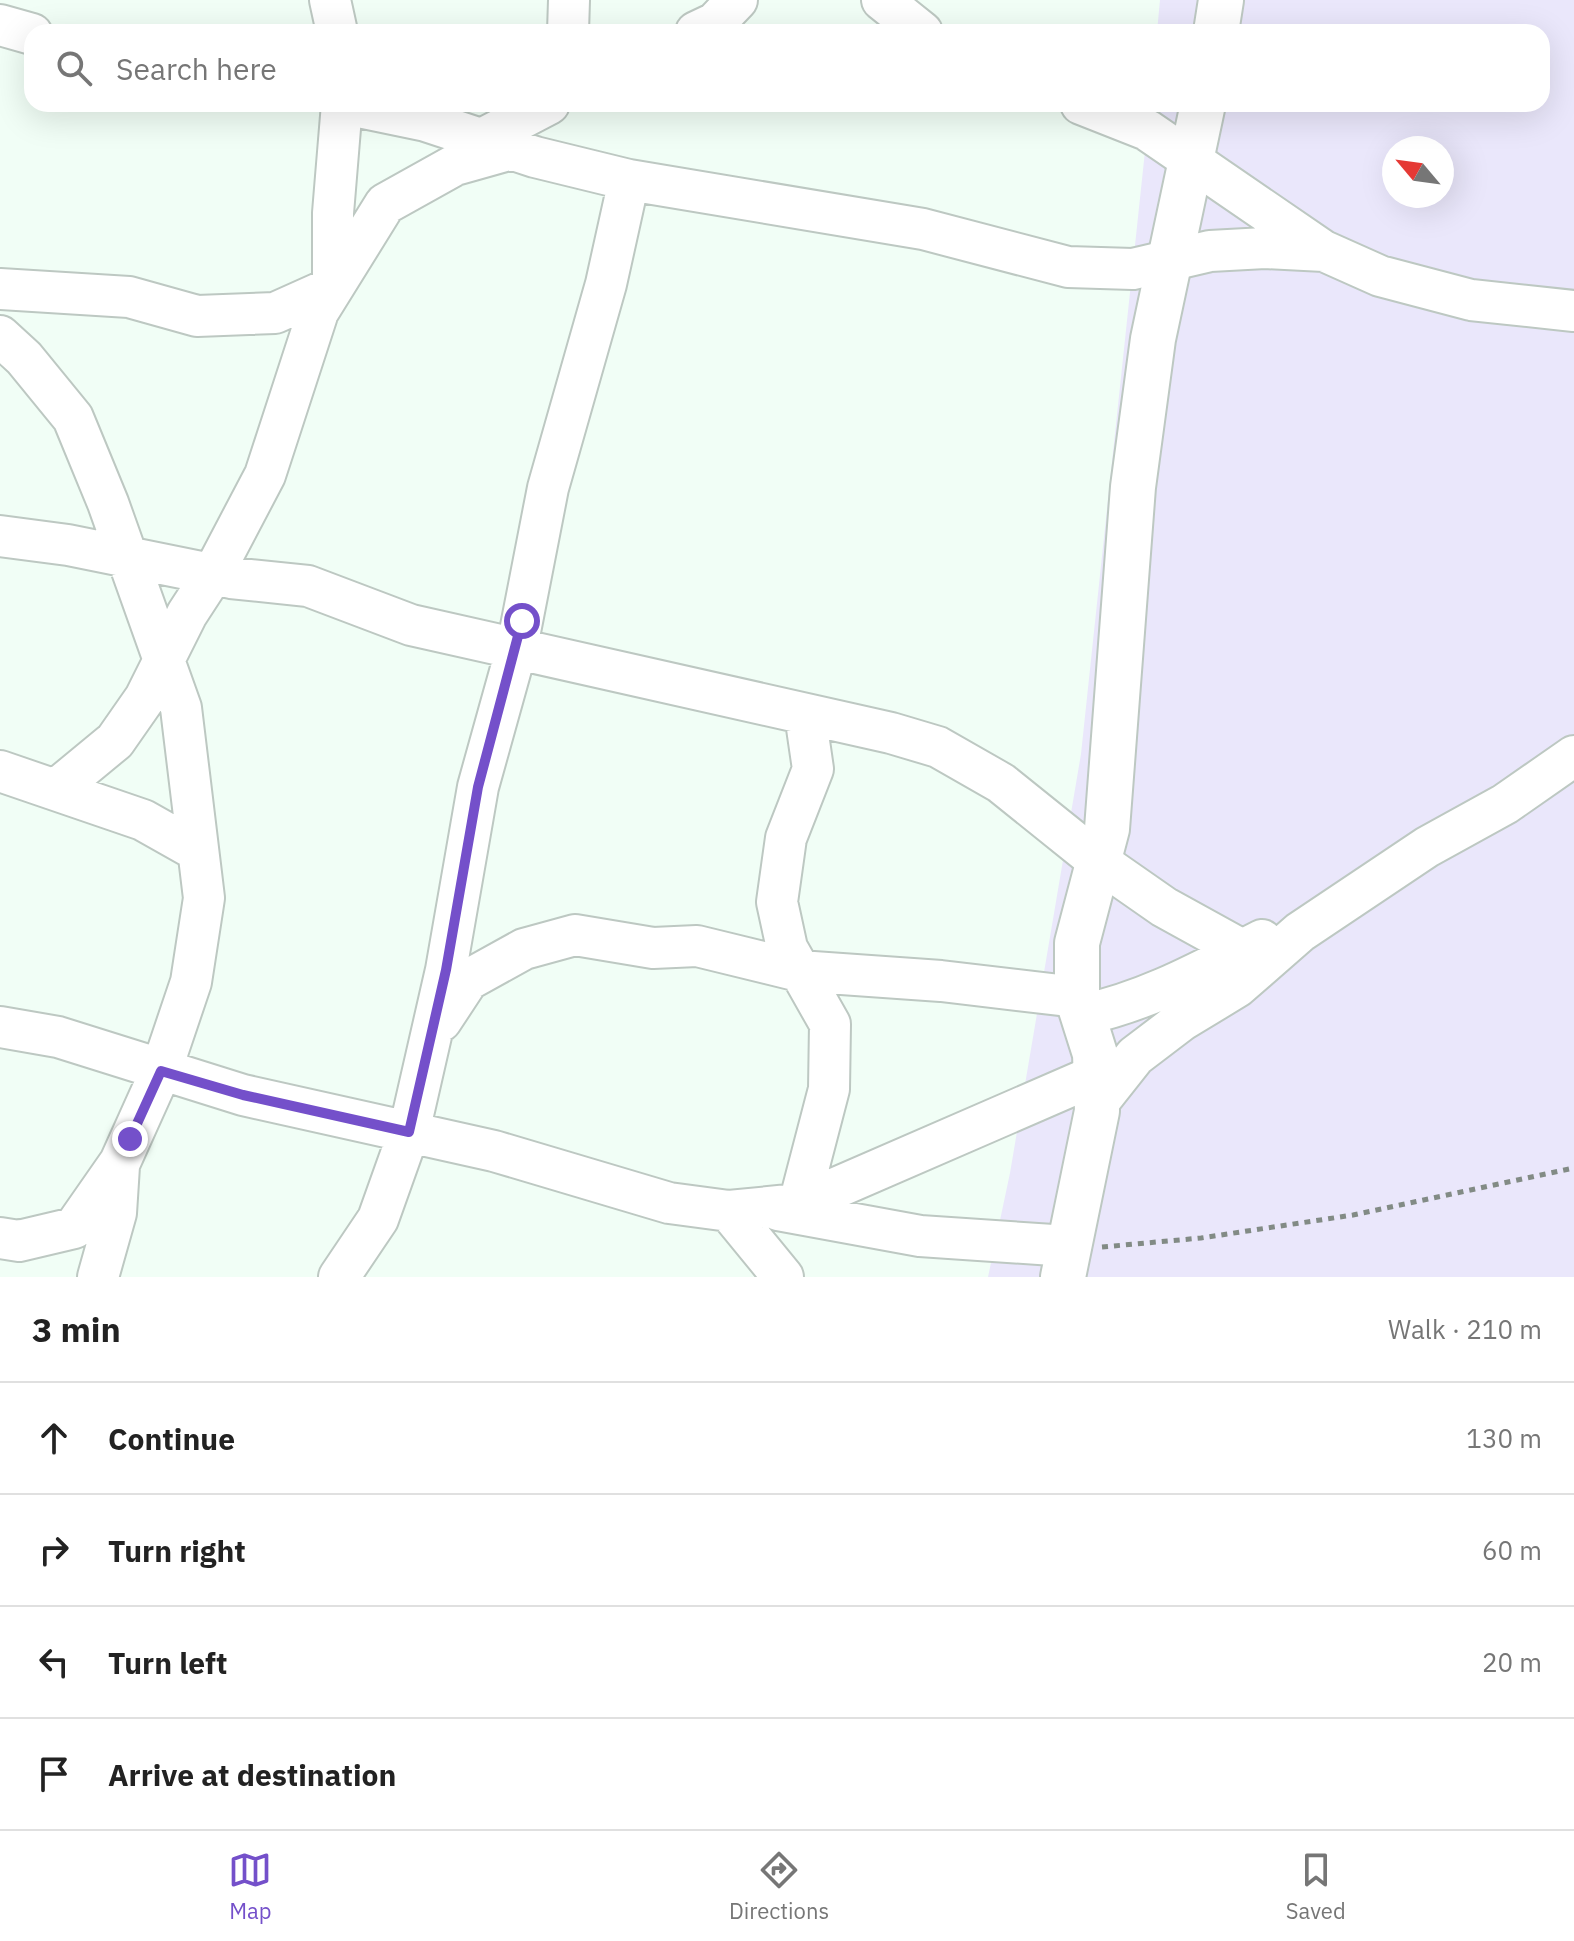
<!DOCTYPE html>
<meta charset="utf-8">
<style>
:root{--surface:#fff;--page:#f2f2f2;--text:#222;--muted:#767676;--line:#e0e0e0;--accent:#7450ca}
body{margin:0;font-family:"IBM Plex Sans",sans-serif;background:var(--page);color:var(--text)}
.compass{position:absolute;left:1382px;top:136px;width:72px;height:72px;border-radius:50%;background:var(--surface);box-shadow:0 8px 32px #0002;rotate:299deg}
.stop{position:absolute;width:24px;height:24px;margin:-18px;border:6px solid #7450ca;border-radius:50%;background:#fff}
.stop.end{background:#7450ca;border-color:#fff;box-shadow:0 2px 8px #0008}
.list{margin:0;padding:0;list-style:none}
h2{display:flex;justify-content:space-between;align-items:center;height:104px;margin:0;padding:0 32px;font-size:34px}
h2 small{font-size:26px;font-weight:400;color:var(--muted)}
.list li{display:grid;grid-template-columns:52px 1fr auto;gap:24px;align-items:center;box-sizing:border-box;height:112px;padding:0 32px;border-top:2px solid var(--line)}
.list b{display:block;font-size:30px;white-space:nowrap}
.list em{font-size:26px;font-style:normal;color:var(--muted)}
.icon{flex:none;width:44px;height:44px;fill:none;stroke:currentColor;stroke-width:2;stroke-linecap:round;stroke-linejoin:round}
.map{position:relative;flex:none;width:1574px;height:1277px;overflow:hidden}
.search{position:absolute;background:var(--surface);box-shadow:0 8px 32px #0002;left:24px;right:24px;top:24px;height:88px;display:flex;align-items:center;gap:20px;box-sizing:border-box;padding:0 28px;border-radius:24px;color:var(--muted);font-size:30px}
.sheet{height:552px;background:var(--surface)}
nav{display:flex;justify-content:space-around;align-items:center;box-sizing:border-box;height:112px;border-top:2px solid var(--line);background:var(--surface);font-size:22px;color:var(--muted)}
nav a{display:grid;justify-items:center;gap:4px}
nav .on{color:var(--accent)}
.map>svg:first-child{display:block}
.green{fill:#eae7fb;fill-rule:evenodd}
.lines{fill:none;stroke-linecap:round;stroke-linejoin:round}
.minor-casing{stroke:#bdc8c2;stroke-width:44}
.major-casing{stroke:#bdc8c2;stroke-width:48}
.path{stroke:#828b85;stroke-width:5;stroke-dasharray:6 6;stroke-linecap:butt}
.minor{stroke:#fff;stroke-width:40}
.major{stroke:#fff;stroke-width:44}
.route{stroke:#7450ca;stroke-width:10}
</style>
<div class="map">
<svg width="1574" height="1277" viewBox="0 0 1574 1277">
<rect width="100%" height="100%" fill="#f1fef6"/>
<path class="green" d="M1160 0H1574V1277H988L1010 1173 1081 754 1150 104H1542V32H1157ZM1394 148H1442V196H1394Z"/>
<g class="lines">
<g class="minor-casing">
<path id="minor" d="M330 0 337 32
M882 0 922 32
M0 25 32 34
M568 32 569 0
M696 32 715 23 737 0
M344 104 426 121 535 157 629 180 923 229 1068 267 1133 269 1210 251 1265 248 1324 251 1380 276 1471 300 1574 311
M1081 104 1147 130 1322 250
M482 139 549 104
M0 289 129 297 197 316 275 313 333 287V213L342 104
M0 336 24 358 73 418 108 503 181 708 204 898 191 982 161 1071 120 1162 74 1228 19 1241 0 1238
M0 536 68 545 231 578 308 586 411 625 891 733 938 747 1001 783 1098 861 1164 907 1242 950
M0 771 143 820 198 851
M58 788 115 741 145 698 187 614 213 574 265 475 318 312 385 204 455 165 512 149
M1082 1015C1148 1001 1203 970 1262 940
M441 1021 468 980 524 949 575 935 653 948 697 946 799 971 941 981 1077 997
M0 1027 58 1037 243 1095 494 1151 669 1203 729 1211 799 1204 1096 1075
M1097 1104 1135 1056 1181 1021 1237 987 1300 932 1427 847 1505 804 1574 756
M799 1204 829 1089 830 1024 787 948 777 902 786 838 813 769 805 714
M778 1210 920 1236 1068 1246
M729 1211 783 1277
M98 1277 116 1213 119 1166
M339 1277 378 1219 409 1132 446 970 478 787 517 647 548 488 606 284 629 180"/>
</g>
<g class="major-casing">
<path id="major" d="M1216 32 1221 0
M1063 1277 1097 1111 1095 1054 1077 997V943L1107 829 1133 487 1153 339 1203 104"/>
</g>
<path class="path" d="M1102 1247 1201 1238 1353 1215 1574 1168"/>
<use href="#minor" class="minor"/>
<use href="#major" class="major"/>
</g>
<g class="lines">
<path class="route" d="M130 1139 161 1071 243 1095 409 1132 446 970 478 787 522 621"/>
</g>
</svg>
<svg class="compass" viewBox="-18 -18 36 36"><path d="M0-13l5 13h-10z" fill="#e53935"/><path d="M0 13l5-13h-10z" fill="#767676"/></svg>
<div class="stop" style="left:522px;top:621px"></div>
<div class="stop end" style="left:130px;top:1139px"></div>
<div class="search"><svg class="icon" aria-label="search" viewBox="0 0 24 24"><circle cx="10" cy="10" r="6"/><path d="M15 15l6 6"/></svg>Search here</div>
</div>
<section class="sheet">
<h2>3 min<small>Walk · 210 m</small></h2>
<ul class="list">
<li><svg class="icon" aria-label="ahead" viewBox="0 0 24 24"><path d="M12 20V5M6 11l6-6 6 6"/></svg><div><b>Continue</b></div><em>130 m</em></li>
<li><svg class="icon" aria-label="right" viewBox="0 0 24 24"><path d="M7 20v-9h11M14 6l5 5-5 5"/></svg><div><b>Turn right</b></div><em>60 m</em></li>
<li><svg class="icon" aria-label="left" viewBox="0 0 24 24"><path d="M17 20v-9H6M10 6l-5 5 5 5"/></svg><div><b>Turn left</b></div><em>20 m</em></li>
<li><svg class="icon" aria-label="arrive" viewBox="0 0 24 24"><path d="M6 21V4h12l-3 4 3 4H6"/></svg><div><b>Arrive at destination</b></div></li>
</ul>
</section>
<nav>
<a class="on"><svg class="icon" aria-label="map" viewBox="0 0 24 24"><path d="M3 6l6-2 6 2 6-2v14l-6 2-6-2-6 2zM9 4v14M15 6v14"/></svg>Map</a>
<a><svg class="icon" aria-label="directions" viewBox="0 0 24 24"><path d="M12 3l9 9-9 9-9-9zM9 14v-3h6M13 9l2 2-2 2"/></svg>Directions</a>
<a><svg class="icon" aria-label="saved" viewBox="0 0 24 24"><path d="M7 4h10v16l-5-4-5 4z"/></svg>Saved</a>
</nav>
